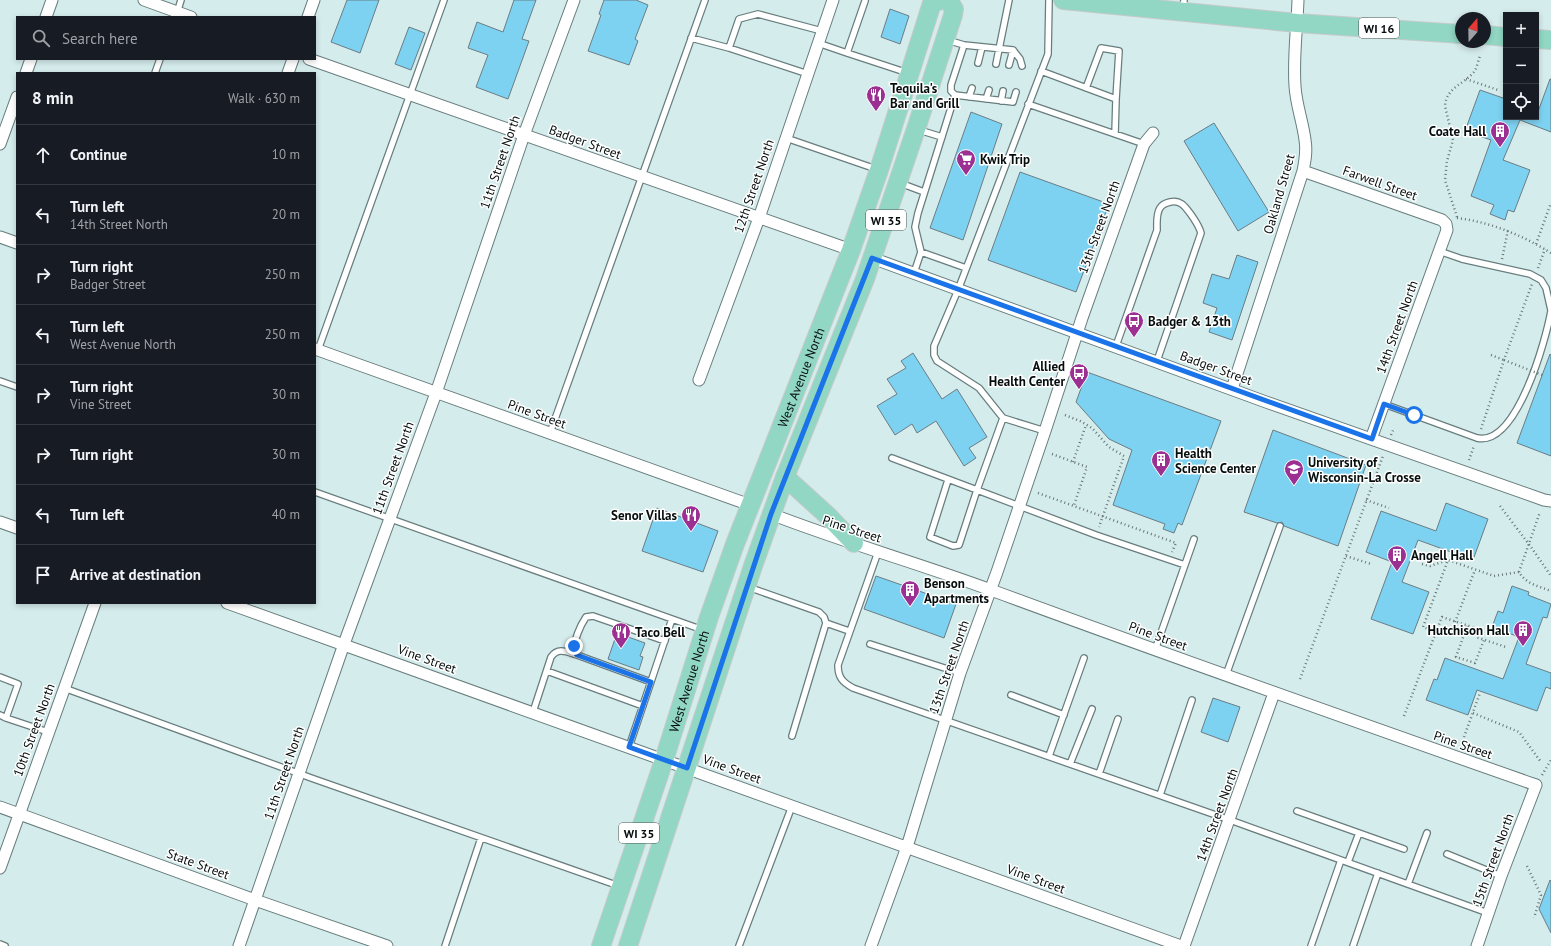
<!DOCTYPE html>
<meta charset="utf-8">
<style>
:root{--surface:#171b24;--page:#20242c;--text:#f1f3f6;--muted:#9ea1a6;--line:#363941}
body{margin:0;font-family:"PT Sans",sans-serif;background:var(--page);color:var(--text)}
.controls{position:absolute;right:12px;top:12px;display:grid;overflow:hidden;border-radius:0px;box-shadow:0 2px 6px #0003}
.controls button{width:36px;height:36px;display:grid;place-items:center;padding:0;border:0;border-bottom:1px solid var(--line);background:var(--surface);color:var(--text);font:20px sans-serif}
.compass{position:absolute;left:1455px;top:12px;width:36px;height:36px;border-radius:50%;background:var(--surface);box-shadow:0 2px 6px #0003;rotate:20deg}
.stop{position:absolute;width:12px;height:12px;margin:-9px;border:3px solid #1a73e8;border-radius:50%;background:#fff}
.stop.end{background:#1a73e8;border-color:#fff;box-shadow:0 1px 4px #0008}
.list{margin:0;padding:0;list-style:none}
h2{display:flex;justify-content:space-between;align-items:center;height:52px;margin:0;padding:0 16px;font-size:17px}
h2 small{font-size:13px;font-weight:400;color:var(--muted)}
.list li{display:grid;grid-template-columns:26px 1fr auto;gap:12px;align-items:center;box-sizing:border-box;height:60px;padding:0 16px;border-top:1px solid var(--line)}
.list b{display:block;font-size:15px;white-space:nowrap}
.list p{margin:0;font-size:13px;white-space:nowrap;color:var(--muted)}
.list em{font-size:13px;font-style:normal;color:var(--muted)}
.icon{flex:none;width:22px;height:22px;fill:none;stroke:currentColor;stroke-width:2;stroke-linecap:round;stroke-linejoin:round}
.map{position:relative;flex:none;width:1551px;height:946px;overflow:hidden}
.search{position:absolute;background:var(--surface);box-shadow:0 2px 6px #0003;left:16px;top:16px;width:300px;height:44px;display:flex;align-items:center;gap:10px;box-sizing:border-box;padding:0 14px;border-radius:0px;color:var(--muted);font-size:15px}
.panel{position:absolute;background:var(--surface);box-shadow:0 2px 6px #0003;left:16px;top:72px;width:300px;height:532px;border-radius:0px}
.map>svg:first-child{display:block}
.building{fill:#7dd2f2;stroke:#6b7d84}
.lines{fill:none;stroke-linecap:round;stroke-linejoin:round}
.service-casing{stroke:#687d7d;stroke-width:8}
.minor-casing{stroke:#687d7d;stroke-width:13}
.primary-casing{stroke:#c8caca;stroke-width:20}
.path{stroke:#687676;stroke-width:2.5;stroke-dasharray:1 3;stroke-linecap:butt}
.service{stroke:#fff;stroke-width:5.5}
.minor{stroke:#fff;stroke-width:11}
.primary{stroke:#91d7c4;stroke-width:18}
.path-bridge{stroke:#687676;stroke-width:2.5;stroke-dasharray:1 3;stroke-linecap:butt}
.route{stroke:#1a73e8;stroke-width:5}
.labels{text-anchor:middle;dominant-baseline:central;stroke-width:3;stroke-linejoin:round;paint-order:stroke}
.shield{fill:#fff;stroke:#515656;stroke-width:1}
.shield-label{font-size:12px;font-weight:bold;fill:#060d0d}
.poi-label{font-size:13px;font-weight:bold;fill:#060d0d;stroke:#fff;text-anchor:start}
.street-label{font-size:13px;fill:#060d0d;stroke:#fff}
</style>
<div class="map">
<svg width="1551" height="946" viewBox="0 0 1551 946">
<rect width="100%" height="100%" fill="#d5ecec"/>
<path class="building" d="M347 0H379L360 53 331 42Z
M514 0H536L522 39 529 41 508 99 476 87 488 55 468 48 477 22 503 32Z
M604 0H636L648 5 635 39 638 41 629 65 588 51 601 15 599 14Z
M890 9 909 16 900 44 881 37Z
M409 27 425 33 411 70 395 64Z
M1550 79H1551V132L1520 120 1503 160 1530 170 1514 212 1508 210 1505 220 1490 214 1494 205 1471 196 1491 140 1465 131 1480 90 1506 99V117H1536Z
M971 112 1002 124 963 240 930 228Z
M1214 123 1269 212 1238 231 1184 141Z
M1020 172 1109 204 1076 292 988 260Z
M1237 255 1258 262 1232 340 1209 332 1217 308 1203 303 1212 274 1229 279Z
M913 353 942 399 957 389 987 437 969 448 976 458 964 466 936 421 917 433 912 424 895 435 877 406 897 394 887 379 906 368 901 361Z
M1550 354 1551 355V456L1517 443Z
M1087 372 1221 421 1182 525 1178 523 1174 533 1163 529 1165 524 1113 505 1132 450 1109 439 1076 402Z
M1273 430 1366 465 1338 546 1284 526 1282 522 1277 523 1244 512Z
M1446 503 1488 519 1473 560 1418 540 1402 582 1429 592 1413 634 1371 619 1392 562 1366 552 1381 511 1436 531Z
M657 508 718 531 703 572 642 551Z
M876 576 956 604 944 638 864 609Z
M1512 586 1529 592 1528 595 1551 604 1547 618 1543 617 1526 664 1551 673V689L1546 687 1537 711 1477 690 1468 715 1426 700 1434 679 1437 680 1445 658 1503 679 1519 637 1492 627 1498 611 1503 613Z
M617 633 645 643 640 656 643 657 639 670 608 659Z
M1213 698 1240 707 1228 742 1201 732Z
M1550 880 1551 881V933L1539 909Z"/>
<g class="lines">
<g class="service-casing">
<path id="service" d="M1049 0 1048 54 958 290 934 346V355L937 361 979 388 1003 418 977 490 1096 535 1185 565
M865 1 847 53 908 73
M1183 10 1184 0
M177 13 181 0
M691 38 729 48 808 74
M947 40 964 45 951 85V91L955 95
M818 43 847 53
M964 45 1013 50 1020 59 1022 66
M729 48 739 19 758 14 822 31
M978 63 982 47
M996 64 1009 0
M1009 65 1013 50
M1041 71 1116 99 1115 134
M155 73 160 59
M1086 88 1101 48 1119 51 1116 99
M969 97 972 88
M986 99 989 90
M1001 101 1003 91
M1028 104 1144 144
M919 130 942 137
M786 138 876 169
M900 183 924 192
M1439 251 1462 259 1530 274 1541 280 1546 288 1551 310
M921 252 966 268
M914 273 921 252 915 227 918 213 955 95 1013 102 1016 92
M1116 346 1157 230C1157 223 1156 214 1160 208 1162 204 1166 203 1170 202 1181 199 1186 208 1192 216 1196 222 1199 226 1201 233L1157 361
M318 350 444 0
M0 381 17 387
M1384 404 1477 438C1517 447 1546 339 1551 311
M1003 418 1045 431
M550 433 705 0
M892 458 977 490 959 545 953 546 930 537 948 480
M315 492 703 630
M878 552 838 665C838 677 842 682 853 688L1230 820 1488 913
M748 587 819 612 824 617 826 623 792 736
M826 623 849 631
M870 644 960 673
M1155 650 1194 539
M547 671 643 706
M1226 675 1280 526
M0 677 18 684 6 718 48 732
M651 682 577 655 574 651C574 640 580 626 586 617L593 616 665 641
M64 688 314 779 619 886
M1011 695 1064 715
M533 712 551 657C558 647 567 652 577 655
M0 715 6 718
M629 747 672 619
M1049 756 1084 658
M1070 764 1092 709
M1099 774 1118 719
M1160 795 1192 700
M1297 811 1359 833 1348 862
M1359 833 1404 849
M1447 854 1501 876
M1408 884 1427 833
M0 944 5 946
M445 946 481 838
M739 946 792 806
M1311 946 1341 860
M1353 946 1378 873"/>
</g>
<g class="minor-casing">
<path id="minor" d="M144 0 191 17
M46 17 52 0
M308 17 314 0
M309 59 851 250
M26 73 31 59
M288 73 293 59
M0 144 17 97
M1303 171 1442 220 1446 224 1447 230 1371 439
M0 237 17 243
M872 258 1266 402 1544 500 1551 501
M315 349 750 505
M699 380 759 218 833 0
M1232 389 1303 171C1305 161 1307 151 1305 140 1303 122 1296 105 1295 86 1293 57 1297 29 1298 0
M771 514C843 542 918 563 991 590 1172 657 1354 721 1536 785L1501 876 1477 946
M0 522 17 528
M227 603 1181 946
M0 807 255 900 387 946
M0 868 95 603
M239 946 344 644 436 393 524 135 574 0
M871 946 907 847 960 673 997 572 1045 431 1082 318 1144 144 1153 133
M1184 946 1274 693"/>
</g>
<g class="primary-casing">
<g id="primary">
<path d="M1063 0 1297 23 1461 34"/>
<path d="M1485 35 1506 37"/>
<path d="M1536 39 1551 40"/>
<path d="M785 477 828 516 854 543"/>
<path id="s1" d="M601 946 664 760 709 617 735 544 851 250 879 170 932 3 942 0"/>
<path d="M628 946 753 566 785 477 865 279 916 129 953 15 954 9 948 0"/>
</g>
</g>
<path class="path" d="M1466 79 1498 90
M1457 217 1445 180 1447 161 1453 140 1445 106C1446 88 1464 84 1474 72 1477 68 1478 61 1480 56
M1457 218C1490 222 1522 235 1551 253
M1536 244 1551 203
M1502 259 1508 230
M1538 268 1545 249
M1491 355 1504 360
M1065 415 1080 421 1092 428 1109 447 1124 456 1099 527
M1481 429 1504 360 1532 284
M1391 435 1394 428
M1052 454 1087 467 1074 505
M1469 460 1474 446
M1073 462 1086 425
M1038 493 1176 543 1172 552
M1366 500 1389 508
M1500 506 1531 547 1551 576
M1346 556 1371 564
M1422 564 1430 566 1448 560 1494 576 1519 572C1526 584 1538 586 1551 591
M1519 572 1540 512
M1455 622 1475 570
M1467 626 1456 657 1475 663 1484 640
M1436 632 1442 617 1478 629 1476 637 1506 647
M1300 679 1383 456
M1473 713 1519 732 1541 762
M1404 716 1436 632 1423 627 1448 560
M1464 737 1480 693
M1542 775 1551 760
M1527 866 1541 895 1534 918"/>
<use href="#service" class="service"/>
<use href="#minor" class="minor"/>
<use href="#primary" class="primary"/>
<path class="path-bridge" d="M1504 360 1542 375"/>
</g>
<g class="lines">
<path class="route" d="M574 646V651L577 655 651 682 629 747 687 768 771 514 872 258 1372 439 1384 404 1414 415"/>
</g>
<defs>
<g id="restaurant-pin" transform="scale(1)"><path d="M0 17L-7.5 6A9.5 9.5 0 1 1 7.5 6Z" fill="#9b3092" stroke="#fff"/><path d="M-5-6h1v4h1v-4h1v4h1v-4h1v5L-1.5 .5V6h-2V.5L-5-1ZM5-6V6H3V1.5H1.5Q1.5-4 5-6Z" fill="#fff"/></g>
<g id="building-pin" transform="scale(1)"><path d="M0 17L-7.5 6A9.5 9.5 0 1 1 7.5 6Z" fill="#9b3092" stroke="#fff"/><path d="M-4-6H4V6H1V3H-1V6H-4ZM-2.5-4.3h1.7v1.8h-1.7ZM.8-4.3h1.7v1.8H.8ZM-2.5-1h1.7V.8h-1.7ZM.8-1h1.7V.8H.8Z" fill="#fff"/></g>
<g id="supermarket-pin" transform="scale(1)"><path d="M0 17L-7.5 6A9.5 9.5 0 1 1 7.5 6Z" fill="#9b3092" stroke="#fff"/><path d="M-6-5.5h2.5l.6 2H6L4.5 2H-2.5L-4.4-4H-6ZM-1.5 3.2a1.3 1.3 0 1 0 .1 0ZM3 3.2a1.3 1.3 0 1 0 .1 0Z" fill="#fff"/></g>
<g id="bus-pin" transform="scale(1)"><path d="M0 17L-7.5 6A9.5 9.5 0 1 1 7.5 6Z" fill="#9b3092" stroke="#fff"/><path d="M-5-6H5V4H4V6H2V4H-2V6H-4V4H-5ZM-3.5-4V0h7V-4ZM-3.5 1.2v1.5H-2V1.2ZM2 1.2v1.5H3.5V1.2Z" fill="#fff"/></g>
<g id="university-pin" transform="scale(1)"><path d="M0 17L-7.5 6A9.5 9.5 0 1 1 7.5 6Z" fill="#9b3092" stroke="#fff"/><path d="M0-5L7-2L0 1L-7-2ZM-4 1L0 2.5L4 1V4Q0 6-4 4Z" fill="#fff"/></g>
</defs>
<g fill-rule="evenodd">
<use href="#restaurant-pin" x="876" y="95"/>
<use href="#building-pin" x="1500" y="131"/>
<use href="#supermarket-pin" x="966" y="159"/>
<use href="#bus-pin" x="1134" y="321"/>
<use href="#bus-pin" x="1079" y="373"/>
<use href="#building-pin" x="1161" y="460"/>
<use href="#university-pin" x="1294" y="469"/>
<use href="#restaurant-pin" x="691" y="515"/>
<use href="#building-pin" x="1397" y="555"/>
<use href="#building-pin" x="910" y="590"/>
<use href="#building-pin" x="1523" y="630"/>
<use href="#restaurant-pin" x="621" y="632"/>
</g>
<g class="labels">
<g class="shield">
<rect x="1359" y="18" width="40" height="20" rx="3"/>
<rect x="866" y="210" width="40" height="20" rx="3"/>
<rect x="619" y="823" width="40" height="20" rx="3"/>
</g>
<g class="shield-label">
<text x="1379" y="28">WI 16</text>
<text x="886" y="220">WI 35</text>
<text x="639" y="833">WI 35</text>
</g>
<g class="poi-label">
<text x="890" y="88">Tequila's<tspan x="890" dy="15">Bar and Grill</tspan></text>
<text x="1486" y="131" text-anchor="end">Coate Hall</text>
<text x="980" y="159">Kwik Trip</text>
<text x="1148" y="321">Badger &amp; 13th</text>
<text x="1065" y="366" text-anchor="end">Allied<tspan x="1065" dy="15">Health Center</tspan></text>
<text x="1175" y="453">Health<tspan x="1175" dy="15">Science Center</tspan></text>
<text x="1308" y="462">University of<tspan x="1308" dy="15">Wisconsin-La Crosse</tspan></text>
<text x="677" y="515" text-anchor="end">Senor Villas</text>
<text x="1411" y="555">Angell Hall</text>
<text x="924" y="583">Benson<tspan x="924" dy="15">Apartments</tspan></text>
<text x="1509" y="630" text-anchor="end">Hutchison Hall</text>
<text x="635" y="632">Taco Bell</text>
</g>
<g class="street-label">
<text transform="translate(585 142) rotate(20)">Badger Street</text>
<text transform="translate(500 162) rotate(-71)">11th Street North</text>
<text transform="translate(1380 183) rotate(20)">Farwell Street</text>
<text transform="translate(754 186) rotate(-71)">12th Street North</text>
<text transform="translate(1279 194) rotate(-74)">Oakland Street</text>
<text transform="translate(1099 227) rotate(-70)">13th Street North</text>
<text transform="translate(1397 327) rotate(-70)">14th Street North</text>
<text transform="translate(1216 368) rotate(20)">Badger Street</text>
<text stroke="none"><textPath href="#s1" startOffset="603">West Avenue North</textPath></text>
<text transform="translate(537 414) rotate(20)">Pine Street</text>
<text transform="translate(393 468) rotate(-70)">11th Street North</text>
<text transform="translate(852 529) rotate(18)">Pine Street</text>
<text transform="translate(1158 636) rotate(20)">Pine Street</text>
<text transform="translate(427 659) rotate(20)">Vine Street</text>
<text transform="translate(949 667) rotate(-71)">13th Street North</text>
<text stroke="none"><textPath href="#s1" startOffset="279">West Avenue North</textPath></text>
<text transform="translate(34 730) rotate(-70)">10th Street North</text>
<text transform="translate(1463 745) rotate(19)">Pine Street</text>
<text transform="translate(732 769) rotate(20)">Vine Street</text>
<text transform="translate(284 773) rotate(-71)">11th Street North</text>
<text transform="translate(1217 815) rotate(-70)">14th Street North</text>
<text transform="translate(1493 860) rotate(-70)">15th Street North</text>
<text transform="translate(198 864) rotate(20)">State Street</text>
<text transform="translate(1036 879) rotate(20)">Vine Street</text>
</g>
</g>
</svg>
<div class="controls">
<button>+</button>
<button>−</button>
<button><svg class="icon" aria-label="locate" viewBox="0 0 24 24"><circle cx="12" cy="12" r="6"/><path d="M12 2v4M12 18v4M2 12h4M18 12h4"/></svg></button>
</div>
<svg class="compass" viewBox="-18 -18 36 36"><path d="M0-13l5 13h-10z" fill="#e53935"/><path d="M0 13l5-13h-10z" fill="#9ea1a6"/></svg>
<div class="stop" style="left:1414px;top:415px"></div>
<div class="stop end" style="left:574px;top:646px"></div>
<div class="search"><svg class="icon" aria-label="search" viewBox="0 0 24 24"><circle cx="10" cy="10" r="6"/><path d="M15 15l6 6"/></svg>Search here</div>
<section class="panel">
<h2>8 min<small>Walk · 630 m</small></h2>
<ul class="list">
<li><svg class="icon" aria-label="ahead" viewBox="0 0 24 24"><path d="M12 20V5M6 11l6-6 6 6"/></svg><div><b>Continue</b></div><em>10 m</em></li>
<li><svg class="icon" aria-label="left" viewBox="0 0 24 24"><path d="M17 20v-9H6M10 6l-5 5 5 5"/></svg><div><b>Turn left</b><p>14th Street North</p></div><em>20 m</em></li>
<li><svg class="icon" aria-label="right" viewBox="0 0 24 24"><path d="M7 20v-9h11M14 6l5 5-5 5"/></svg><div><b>Turn right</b><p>Badger Street</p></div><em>250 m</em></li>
<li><svg class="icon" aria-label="left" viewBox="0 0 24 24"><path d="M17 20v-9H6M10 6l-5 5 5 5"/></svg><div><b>Turn left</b><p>West Avenue North</p></div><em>250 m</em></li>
<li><svg class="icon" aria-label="right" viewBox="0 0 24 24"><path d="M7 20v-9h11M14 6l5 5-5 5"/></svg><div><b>Turn right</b><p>Vine Street</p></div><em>30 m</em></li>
<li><svg class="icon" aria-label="right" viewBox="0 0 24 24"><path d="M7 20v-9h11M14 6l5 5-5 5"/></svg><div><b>Turn right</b></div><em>30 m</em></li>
<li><svg class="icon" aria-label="left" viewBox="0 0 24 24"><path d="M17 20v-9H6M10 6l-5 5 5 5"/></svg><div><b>Turn left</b></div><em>40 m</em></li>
<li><svg class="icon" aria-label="arrive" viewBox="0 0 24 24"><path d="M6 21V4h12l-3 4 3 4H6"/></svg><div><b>Arrive at destination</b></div></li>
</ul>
</section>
</div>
